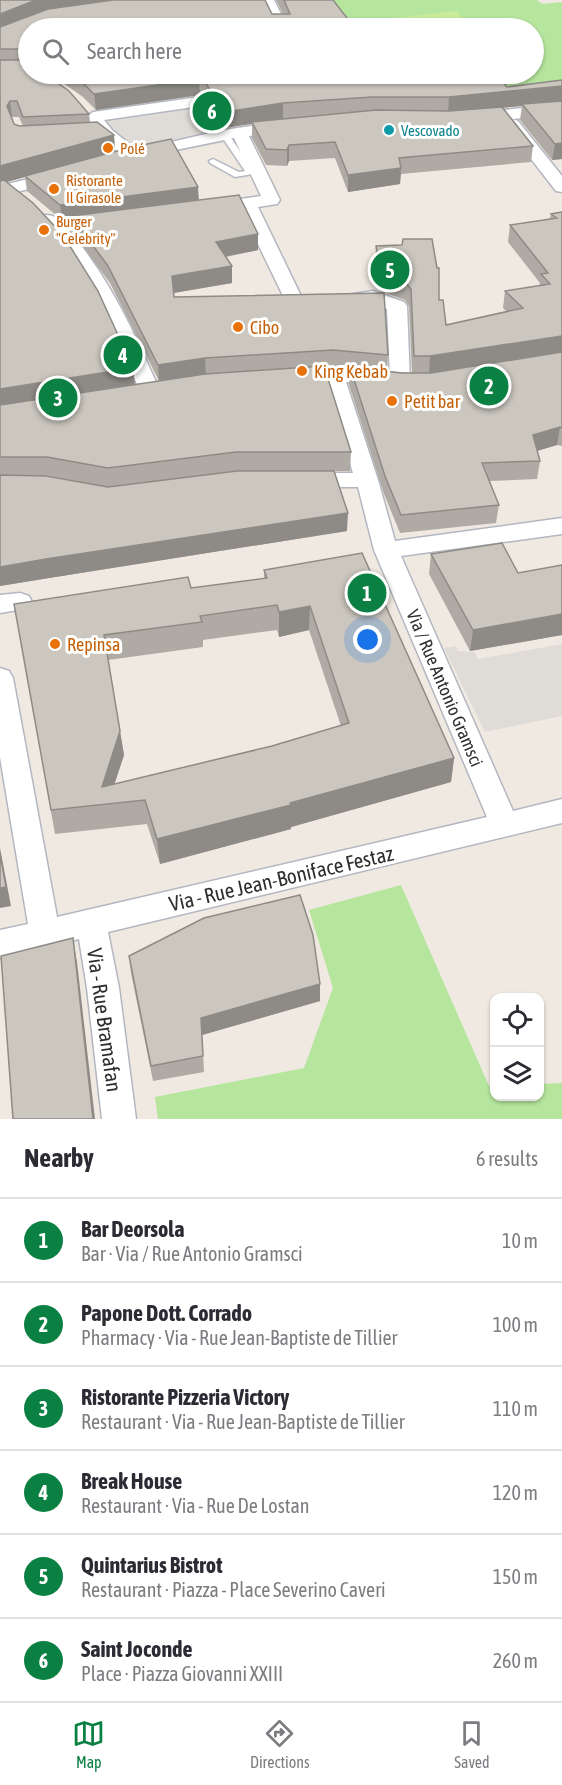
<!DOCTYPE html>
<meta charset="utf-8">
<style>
:root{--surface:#fff;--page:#f7f7f7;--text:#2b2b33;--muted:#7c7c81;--line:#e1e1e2;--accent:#0b8043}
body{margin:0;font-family:"Asap Condensed",sans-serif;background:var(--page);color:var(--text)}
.controls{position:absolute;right:18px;bottom:18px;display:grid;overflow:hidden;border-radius:12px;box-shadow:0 2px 4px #0004}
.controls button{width:54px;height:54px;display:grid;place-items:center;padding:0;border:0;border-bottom:2px solid var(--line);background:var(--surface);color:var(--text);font:30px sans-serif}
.you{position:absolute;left:368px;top:640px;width:21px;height:21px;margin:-15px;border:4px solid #fff;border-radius:50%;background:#1a73e8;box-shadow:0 0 0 9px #1a73e833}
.badge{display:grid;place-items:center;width:39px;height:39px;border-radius:50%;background:var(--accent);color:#fff;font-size:20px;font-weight:700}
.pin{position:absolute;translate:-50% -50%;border:3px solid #fff;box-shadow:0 2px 6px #0006}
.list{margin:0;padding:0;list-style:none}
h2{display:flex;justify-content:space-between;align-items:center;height:78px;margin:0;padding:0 24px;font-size:26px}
h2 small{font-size:20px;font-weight:400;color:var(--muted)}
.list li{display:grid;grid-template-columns:39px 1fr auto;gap:18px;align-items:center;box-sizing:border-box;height:84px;padding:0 24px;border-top:2px solid var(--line)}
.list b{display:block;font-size:22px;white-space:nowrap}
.list p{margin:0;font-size:20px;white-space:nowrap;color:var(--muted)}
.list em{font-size:20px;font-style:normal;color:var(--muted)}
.icon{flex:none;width:33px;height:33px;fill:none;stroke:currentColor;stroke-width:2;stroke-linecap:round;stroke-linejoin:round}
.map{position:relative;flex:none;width:562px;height:1119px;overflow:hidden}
.search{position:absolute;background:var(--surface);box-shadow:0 2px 4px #0004;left:18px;right:18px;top:18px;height:66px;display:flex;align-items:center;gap:15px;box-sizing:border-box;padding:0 21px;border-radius:33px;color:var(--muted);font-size:22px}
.sheet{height:582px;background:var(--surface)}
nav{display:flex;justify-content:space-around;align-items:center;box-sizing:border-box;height:84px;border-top:2px solid var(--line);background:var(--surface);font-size:16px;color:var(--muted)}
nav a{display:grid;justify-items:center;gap:3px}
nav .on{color:var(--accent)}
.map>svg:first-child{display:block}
.green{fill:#b6e59e}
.pitch{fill:#c9ec9a}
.plaza{fill:#dfdcd8}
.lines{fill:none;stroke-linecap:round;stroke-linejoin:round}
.lane-casing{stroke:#b4b7c1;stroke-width:3}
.street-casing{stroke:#b4b7c1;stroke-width:3}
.lane{fill:#fff;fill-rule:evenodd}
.street{fill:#fff;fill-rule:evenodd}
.wall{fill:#afaba4;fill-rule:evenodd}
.shaded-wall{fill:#8e8b86}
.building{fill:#cbc7bf;stroke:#8e8b86;stroke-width:1.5;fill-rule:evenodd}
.culture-dot{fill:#0f9aa8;stroke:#fff;stroke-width:2}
.food-dot{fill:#e8710a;stroke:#fff;stroke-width:2}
.labels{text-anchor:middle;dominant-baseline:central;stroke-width:6;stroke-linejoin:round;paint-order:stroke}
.far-culture-label{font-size:15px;fill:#0d838f;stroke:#fff;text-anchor:start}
.far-food-label{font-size:15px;fill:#c56008;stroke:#fff;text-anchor:start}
.food-label{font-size:18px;fill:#c56008;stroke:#fff;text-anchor:start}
.street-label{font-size:18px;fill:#2e2e2e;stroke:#fff}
.near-street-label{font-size:21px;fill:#2e2e2e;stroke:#fff}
</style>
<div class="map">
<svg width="562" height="1119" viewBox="0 0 562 1119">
<rect width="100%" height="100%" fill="#efe9e1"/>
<path class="green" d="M330 0H537L542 4 562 2V96L506 102 481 74H534V28H343Z
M401 885 489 1086H494V1096H540V1084L562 1083V1119H158L155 1097 304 1068 333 988 309 910Z"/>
<path class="pitch" d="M456 11 472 28H367L361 22Z"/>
<path class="plaza" d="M202 97 231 141 130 161 81 115Z
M562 644V716L485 732 444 648 456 646 458 651 474 652 478 659Z"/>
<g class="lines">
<g class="lane-casing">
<path id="lane" d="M221 132H227L254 172 253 174 235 177 210 163 209 161 213 159 239 172 245 171 220 134Z"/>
</g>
<g class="street-casing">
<path id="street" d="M260 0H274L288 28H274Z
M199 97 204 99 224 130 284 121 292 126 284 131 249 136 280 200 277 204 258 207 302 298H324L327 302 324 306 296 310 289 308 241 209H226L223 205 226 201 261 196 234 138 132 159C113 154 96 132 85 117L93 112ZM194 107 210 133 137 150 112 130 104 120Z
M562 104V114L475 123 467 118 475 113Z
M512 119 518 121 562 176V192L556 191 504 124Z
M56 172 62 173 64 177 62 181 0 196V186Z
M47 215 53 216 59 222 105 215 111 216 114 220 111 224 69 231C110 278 135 335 160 391L157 395 150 397 143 395 140 391C120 346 101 299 72 258 62 244 48 234 38 220L41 216Z
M373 291 404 302 407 306 410 382 407 386 400 388 393 386 390 382 381 386 346 382 378 480 395 541 562 518V534L401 556 513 811 562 799V823L108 932 119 988 136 1119H102L87 988 79 939 0 958V930L28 924 0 757V668L9 671 13 678 57 917 487 817 374 550 358 487H306L298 485 295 480 298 475 306 473H353L325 381 287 380 284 376 287 372C305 367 375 368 390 377L387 309 371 303H347L344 299 347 295Z
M20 593 29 596 32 602 29 608 0 613V595Z"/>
</g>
<use href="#lane" class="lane"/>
<use href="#street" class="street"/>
</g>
<path class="wall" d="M0 0 272 14H283L276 0H333L354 27 370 28H28V74L89 114 90 122 114 135 115 151 198 187V200L258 234V250L226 257 232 266V283L174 293V297L388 355 387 371 412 373 409 306 405 300 380 291 375 262 376 246 439 300 446 325 507 312 503 308 505 291 539 286 540 283 508 242 510 225 550 219 551 214 562 212V446L557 445 537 451 540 461 537 479 489 481 499 505 496 523 400 533 384 494 349 385 350 369 333 367H324L351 452 350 471H237L347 531 49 578 0 586ZM12 117H19L23 126H19L14 124 11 118ZM25 177 27 191 62 220 71 218 73 233 110 283 159 381 135 385 133 368 6 182ZM46 476H49L109 487Z
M50 74H496L507 87 562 80V159L552 160 520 120 522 106 502 107 533 146 531 162 401 174 400 184 348 192 335 158 289 161 287 166 266 165 252 138V123L225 128 206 98 200 95 96 110 83 97Z
M362 553 454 758 451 782 291 827V829L160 864 147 824 55 834 14 604 191 588 264 579V570ZM277 630 279 637 309 630 341 726 272 746 114 784 124 755 108 660 203 647V640Z
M431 554 518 573 562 565V635L470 651 429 574Z
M129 956 320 1001 202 1035 204 1072 153 1081 131 973Z"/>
<path class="shaded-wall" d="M36 0H120L0 30V14Z
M199 79 200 95 96 110 94 94Z
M562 86V102L522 104V106L448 113 449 97Z
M10 101 12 117 9 122 7 106Z
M283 103V119L225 128V112Z
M114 135 115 151 0 184V166Z
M562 143V159L552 160 555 144Z
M289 145V161L287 166V150Z
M401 168 400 184 348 192V175Z
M198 187 199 202 71 216V218L62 220 60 205Z
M258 234V250L217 258 216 242Z
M232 266V283L173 293 172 276Z
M562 336V353L429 374 430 356Z
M205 358 206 376 159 383 158 365Z
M133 368 135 386 0 408V389Z
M560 427 557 445 530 453 533 435Z
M348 513 347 531 49 578 0 586V567L46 559Z
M310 606 309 630 279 637V612Z
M562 614V635L470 651 473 630Z
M120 731 124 755 108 804 102 787Z
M454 758 451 782 291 827V829L160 864 157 839Z
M0 848 11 906 0 908Z
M73 938 77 962 95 1119H93Z
M320 984V1001L202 1035 204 1072 201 1018Z"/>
<path class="building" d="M0 0H36L0 14Z
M113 0H265L272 14H290L284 0H333L354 27 369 26 370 28H28V57L26 49H0V27L48 9Z
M0 60H28V74H45L69 91 89 114 23 117 17 101H10L7 106 14 124 19 126 97 122 114 135 0 166Z
M70 74H496L507 87 562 80V86L449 97H372L283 103 225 112 205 82 199 79 94 94 82 82Z
M562 101V143L555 144 522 104Z
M502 107 533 146 399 158 401 168 348 175 335 142 289 145 287 150 266 149 252 122 376 110 449 111Z
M171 139 198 187 60 205 25 176 128 148Z
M4 180 33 203 63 235 98 291 133 368 0 389V181Z
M239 195 258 234 216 242 232 266 172 276 174 297 384 293 388 355 333 350 205 358 158 365 108 266 71 216Z
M562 212V336L430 356H414L411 289 406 283 381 274 376 246 402 245 403 239H432L437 268H439V300H443L446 325 523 308 505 291 550 284 541 274 548 273 510 225 557 218 551 214Z
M562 352V428L560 427 533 435 540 461 482 463 499 505 401 515 385 476 350 367 401 373H431Z
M324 366 351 452H236L108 468 47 457H0V405L205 374Z
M237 471H334L348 513 46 559 0 567V475L46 476 108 487Z
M502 543 518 573 562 565V614L473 630 431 554Z
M362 553 454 758 290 803 291 805 157 839 145 800 51 810 14 604 188 577 191 588 267 578 264 570ZM277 605 279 612 310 606 349 723 272 746 102 787 120 731 104 635 202 622 200 616Z
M0 854 6 887 0 888Z
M300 895 313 935 320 984 201 1018 203 1056 151 1066 129 956 204 918Z
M73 938 93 1119H13L1 956Z"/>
<circle class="culture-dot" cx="389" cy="130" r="6"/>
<g class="food-dot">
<circle cx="108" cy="148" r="6"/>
<circle cx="54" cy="189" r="6"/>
<circle cx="44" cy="230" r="6"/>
<circle cx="238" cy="327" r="6"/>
<circle cx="302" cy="371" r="6"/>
<circle cx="392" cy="401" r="6"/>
<circle cx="55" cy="644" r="6"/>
</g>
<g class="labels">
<g class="far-culture-label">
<text x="401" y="130">Vescovado</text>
</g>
<g class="far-food-label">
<text x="120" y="148">Polé</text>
<text x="66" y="180">Ristorante<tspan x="66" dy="17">Il Girasole</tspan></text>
<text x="56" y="221">Burger<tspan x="56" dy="17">"Celebrity"</tspan></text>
</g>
<g class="food-label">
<text x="250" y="327">Cibo</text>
<text x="314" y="371">King Kebab</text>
<text x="404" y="401">Petit bar</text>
<text x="67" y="644">Repinsa</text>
</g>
<g class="street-label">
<text transform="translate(445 688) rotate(67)">Via / Rue Antonio Gramsci</text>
</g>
<g class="near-street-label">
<text transform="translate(281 878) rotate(-13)">Via - Rue Jean-Boniface Festaz</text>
<text transform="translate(105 1020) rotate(82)">Via - Rue Bramafan</text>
</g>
</g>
</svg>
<div class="controls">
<button><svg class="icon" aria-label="locate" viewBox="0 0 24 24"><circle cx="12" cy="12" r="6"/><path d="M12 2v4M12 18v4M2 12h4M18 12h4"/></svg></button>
<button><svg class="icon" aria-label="layers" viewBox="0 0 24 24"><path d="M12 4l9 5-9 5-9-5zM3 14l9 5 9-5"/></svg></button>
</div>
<div class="you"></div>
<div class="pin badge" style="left:367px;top:593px">1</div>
<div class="pin badge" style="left:489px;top:386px">2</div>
<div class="pin badge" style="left:58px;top:398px">3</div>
<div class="pin badge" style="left:123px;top:355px">4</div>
<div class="pin badge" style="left:390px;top:270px">5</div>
<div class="pin badge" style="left:212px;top:111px">6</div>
<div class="search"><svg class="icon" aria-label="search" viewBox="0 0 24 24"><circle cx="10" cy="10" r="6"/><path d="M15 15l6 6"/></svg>Search here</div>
</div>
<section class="sheet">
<h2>Nearby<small>6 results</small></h2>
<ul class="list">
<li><span class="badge">1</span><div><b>Bar Deorsola</b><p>Bar · Via / Rue Antonio Gramsci</p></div><em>10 m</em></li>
<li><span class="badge">2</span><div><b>Papone Dott. Corrado</b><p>Pharmacy · Via - Rue Jean-Baptiste de Tillier</p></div><em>100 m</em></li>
<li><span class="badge">3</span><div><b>Ristorante Pizzeria Victory</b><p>Restaurant · Via - Rue Jean-Baptiste de Tillier</p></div><em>110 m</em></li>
<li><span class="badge">4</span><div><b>Break House</b><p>Restaurant · Via - Rue De Lostan</p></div><em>120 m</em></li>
<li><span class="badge">5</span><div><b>Quintarius Bistrot</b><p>Restaurant · Piazza - Place Severino Caveri</p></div><em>150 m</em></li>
<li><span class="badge">6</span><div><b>Saint Joconde</b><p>Place · Piazza Giovanni XXIII</p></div><em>260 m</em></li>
</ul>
</section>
<nav>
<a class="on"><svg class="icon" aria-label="map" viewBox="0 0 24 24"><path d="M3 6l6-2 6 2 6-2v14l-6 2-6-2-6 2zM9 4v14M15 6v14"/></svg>Map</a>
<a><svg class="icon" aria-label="directions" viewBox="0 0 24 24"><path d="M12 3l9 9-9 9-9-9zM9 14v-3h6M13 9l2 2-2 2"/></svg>Directions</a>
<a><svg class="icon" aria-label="saved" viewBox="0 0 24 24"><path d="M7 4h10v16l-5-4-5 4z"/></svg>Saved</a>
</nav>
